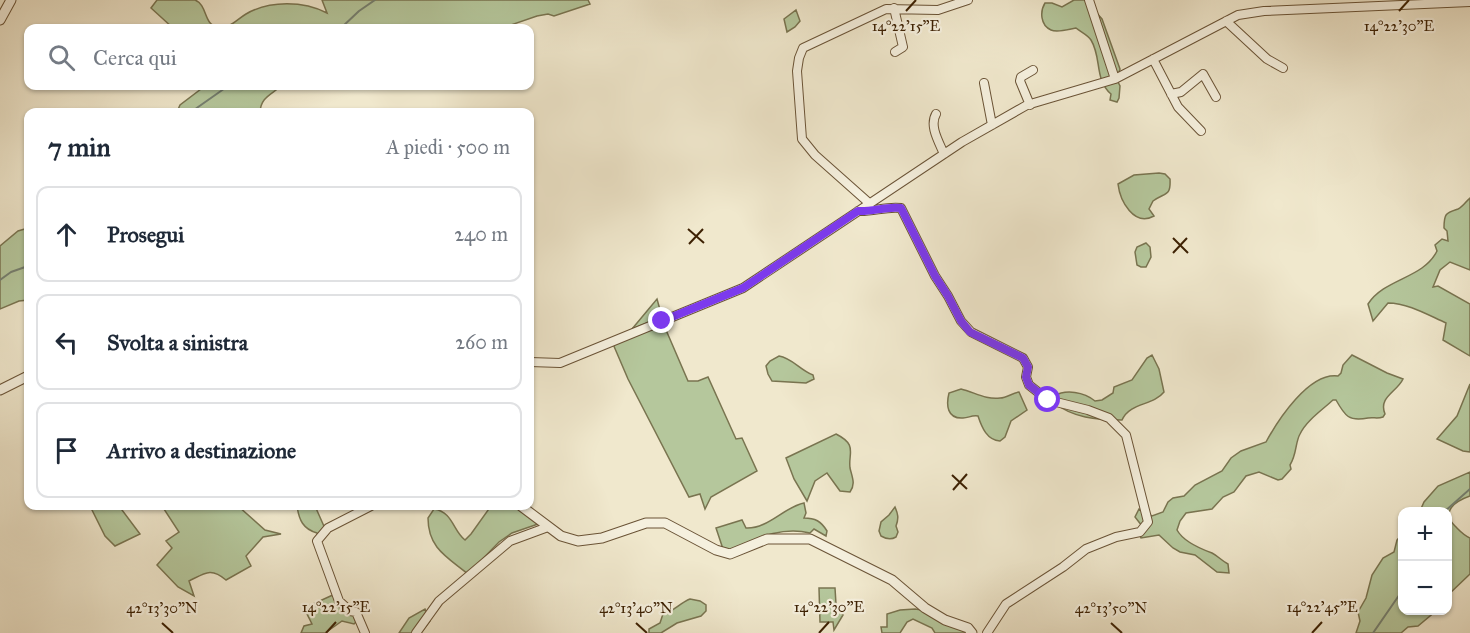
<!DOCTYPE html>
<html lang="it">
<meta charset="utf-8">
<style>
:root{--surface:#fff;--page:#f6f6f7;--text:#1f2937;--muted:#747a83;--line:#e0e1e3}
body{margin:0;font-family:"IM FELL Great Primer",serif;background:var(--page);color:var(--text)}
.controls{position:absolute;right:18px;bottom:18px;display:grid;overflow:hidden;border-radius:12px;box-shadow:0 2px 4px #0004}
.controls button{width:54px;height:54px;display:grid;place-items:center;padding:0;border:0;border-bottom:2px solid var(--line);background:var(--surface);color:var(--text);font:30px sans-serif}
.stop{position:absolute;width:18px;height:18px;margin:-14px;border:4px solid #7c3aed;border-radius:50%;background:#fff}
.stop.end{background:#7c3aed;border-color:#fff;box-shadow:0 2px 6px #0008}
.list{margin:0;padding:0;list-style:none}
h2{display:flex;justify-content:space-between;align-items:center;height:78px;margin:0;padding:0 24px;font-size:26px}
h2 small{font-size:20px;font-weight:400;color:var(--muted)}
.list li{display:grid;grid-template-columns:39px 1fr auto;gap:18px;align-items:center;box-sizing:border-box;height:96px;margin:0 12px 12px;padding:0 12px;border:2px solid var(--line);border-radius:12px}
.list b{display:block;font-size:22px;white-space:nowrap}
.list em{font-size:20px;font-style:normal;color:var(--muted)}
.icon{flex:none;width:33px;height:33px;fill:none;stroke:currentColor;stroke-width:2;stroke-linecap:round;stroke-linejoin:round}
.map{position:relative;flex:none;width:1470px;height:633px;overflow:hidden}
.search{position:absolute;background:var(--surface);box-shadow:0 2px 4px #0004;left:24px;top:24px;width:510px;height:66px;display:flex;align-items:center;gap:15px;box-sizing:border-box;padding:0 21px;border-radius:12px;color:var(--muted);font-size:22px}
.panel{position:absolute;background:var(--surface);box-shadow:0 2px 4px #0004;left:24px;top:108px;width:510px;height:402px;border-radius:12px}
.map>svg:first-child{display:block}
.green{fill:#b5c79c;stroke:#797450;stroke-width:1.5}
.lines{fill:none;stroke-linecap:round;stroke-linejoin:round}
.stream{stroke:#758071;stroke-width:2}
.minor-casing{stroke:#6a5336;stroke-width:10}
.tertiary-casing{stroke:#6a5336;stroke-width:11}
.minor{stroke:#f5f0de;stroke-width:8}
.tertiary{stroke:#f5f0de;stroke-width:9}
.route{stroke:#7c3aed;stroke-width:8}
.ticks{fill:none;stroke:#3d2103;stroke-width:2}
.ticks-label{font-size:15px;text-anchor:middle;fill:#3d2103;stroke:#f5f0de;stroke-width:4.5;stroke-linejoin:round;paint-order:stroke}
</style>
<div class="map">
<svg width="1470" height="633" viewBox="0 0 1470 633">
<rect width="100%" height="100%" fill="#f0e8cd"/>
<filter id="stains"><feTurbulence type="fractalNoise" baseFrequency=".00333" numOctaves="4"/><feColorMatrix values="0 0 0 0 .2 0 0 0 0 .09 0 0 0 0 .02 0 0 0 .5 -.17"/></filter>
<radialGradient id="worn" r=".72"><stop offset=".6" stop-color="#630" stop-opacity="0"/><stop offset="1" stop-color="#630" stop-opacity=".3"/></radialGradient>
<path class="green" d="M157 0C166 0 188 0 195 0 208 5 203 25 218 27 230 29 236 20 246 14 270 0 304 1 327 13L322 0H588L590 4 554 16 548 14 537 16 502 28H419L405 25H395L386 28H173L151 8Z
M1074 0H1085L1102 19 1120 69 1117 80 1120 86 1119 98 1117 102 1110 100 1111 94C1094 79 1102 58 1091 40 1088 35 1081 32 1076 28 1069 29 1058 33 1051 30 1040 25 1040 11 1045 3H1052L1062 7Z
M796 10 800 21 795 27 787 32 784 19Z
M205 86H281C271 95 261 97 260 112H177L180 105Z
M1159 173 1165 174 1170 179C1171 197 1165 192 1153 201L1149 209 1154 216C1134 227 1120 201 1118 184L1134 175Z
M1470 198V270L1450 262 1440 270 1433 287 1438 286 1470 304V356L1443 340 1446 323C1428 315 1408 303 1388 303L1373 321 1368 304C1385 278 1423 279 1437 251L1435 245 1442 239 1448 241 1447 231 1444 228C1444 213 1446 213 1458 209 1463 207 1466 201 1470 198Z
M28 228V300L19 301 0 309V246L18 231Z
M1146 243 1150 247 1151 257 1146 267H1141L1137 265 1135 252 1137 247Z
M657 299 662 317 632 329Z
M663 323 688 381H698L708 377 736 439 742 438 757 471 711 497 705 509 700 494 689 497 628 379 613 344Z
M1152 355 1159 369 1164 392C1153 406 1130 402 1122 420 1096 420 1073 418 1053 402L1054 396C1066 389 1084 392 1095 401L1102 400 1113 393 1114 387 1132 380 1147 358Z
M1352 355 1387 373 1403 379C1397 392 1378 397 1385 414L1383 417C1377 419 1374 417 1368 418 1349 422 1345 416 1336 400H1333C1322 410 1306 421 1300 434 1295 443 1297 454 1290 465L1291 469 1282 479 1278 480 1259 472 1246 476 1234 492 1223 497 1212 509 1186 513 1180 521 1177 530C1183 541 1201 549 1212 553 1218 556 1222 561 1228 564L1229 573 1217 572 1195 555 1180 552 1173 548 1159 535 1141 538 1139 534 1142 526 1135 517 1139 509 1152 516 1163 512 1168 502 1173 498 1184 496 1195 485 1222 471 1231 458 1241 451 1266 442C1278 420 1309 372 1338 376L1341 373 1343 365Z
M779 356C792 358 800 370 813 375L814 379 806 383 772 381 768 374 766 366 770 361Z
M1470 384V452L1463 451 1437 439 1457 416Z
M961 389C974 392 986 400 1000 398 1007 398 1012 393 1019 392L1027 410 1011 421 1005 437 1000 441C987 440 982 428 978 416 971 415 969 418 963 418 947 419 946 405 949 393Z
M836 434C858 445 848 453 850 468 852 477 856 484 850 492L840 491 827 473 815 481 807 501 794 479 786 458Z
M1470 472V496C1456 501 1440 511 1455 526 1460 531 1463 535 1470 538V574L1448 595V512L1420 511 1424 502 1438 486Z
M804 503 806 513 804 518C815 518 821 521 827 531L826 536 814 529 810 533C780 526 756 539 730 550L723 549 716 528 742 520 746 528C768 529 784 507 804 503Z
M90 506H119L140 534 115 546 105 536Z
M162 506H238L265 530 281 534 263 537 246 556 251 566 226 580C211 567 205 573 189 581L194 596 178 587 157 565 172 548 166 541 179 532Z
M297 506H315L327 533 320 541 317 533C303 529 299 520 297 506Z
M491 506H518L541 523 512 533 499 542 468 574C447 557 428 548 428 518L434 509C453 512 453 531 465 540L471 534Z
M895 507C898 514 899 518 896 526L898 532 896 537C891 540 886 539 881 536L879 531 881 522 889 515Z
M1402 534V610L1436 611 1418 626 1408 627 1401 633H1356L1360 621 1358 612 1366 598 1372 575 1383 558 1394 552 1397 540Z
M819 588H835L836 604 843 615 834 630 833 622H820Z
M335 594 352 613 356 622 354 624 342 621 325 633H301L304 626 312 624 304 608Z
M690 599 700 601 706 605V611L701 616 677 623 661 633H649V629L660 623 663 614C673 612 680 603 690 599Z
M425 609 430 621 421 633H399L409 618Z
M915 609 922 610 967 633H935L932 628 913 619 907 622 900 633H882L881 627H887V614L900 610Z"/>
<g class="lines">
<path class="stream" d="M341 28 359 11 375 0
M191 112 228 86
M0 280 11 272 28 266
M1444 512 1470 489
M1373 633 1402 591"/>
<g class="minor-casing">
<path id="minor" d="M1089 0 1115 79
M894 8 903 47 895 52
M1226 21 1267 59 1283 68
M1153 59 1178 107 1201 131
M984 83 992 125
M1171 94 1181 92 1203 74 1216 97
M1030 105 1020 81 1021 77 1033 70
M936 114C929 126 939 142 944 154
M869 203 815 155 802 139 797 71 799 58 803 48 886 9 938 10 968 0
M858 211C873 212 886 206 901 208L935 276 948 296 961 321 971 332 1023 358 1028 367 1026 377 1029 385 1048 400 1088 410 1109 418 1126 435 1148 522 1140 532 1116 537 1086 549 1063 567 1006 604 987 633
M530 362 560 363 743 288 962 142 1027 105 1115 79 1238 15 1264 11 1470 2
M365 633 356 612 350 611 339 601 317 541 328 528 371 506
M416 633 439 601 510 541 548 527"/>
</g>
<g class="tertiary-casing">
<path id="tertiary" d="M0 20 11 0
M0 390 28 376
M521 506 561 536 578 541 602 538 646 523H665L716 550 730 554 767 539H810L892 580 925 608 945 620 968 628 972 633"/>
</g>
<use href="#minor" class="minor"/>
<use href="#tertiary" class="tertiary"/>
</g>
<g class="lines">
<path class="route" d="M662 321 743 288 858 211C873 212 886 206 901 208L935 276 948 296 961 321 970 332 1023 358 1028 367 1026 377 1029 385 1048 400"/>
</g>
<path class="ticks" d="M906 11 916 0M1399 11 1409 0M688 229 704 243M1173 238 1188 253M689 244 703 229M1173 253 1187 238M952 475 967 489M953 490 967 474M162 623 173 633M636 623 647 633M1111 623 1122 633M326 633 336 622M819 633 829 622M1312 633 1322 622"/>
<g class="ticks-label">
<text x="906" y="31">14°22'15"E</text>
<text x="1399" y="31">14°22'30"E</text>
<text x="336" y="612">14°22'15"E</text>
<text x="829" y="612">14°22'30"E</text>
<text x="1322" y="612">14°22'45"E</text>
<text x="162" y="613">42°13'30"N</text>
<text x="636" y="613">42°13'40"N</text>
<text x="1111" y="613">42°13'50"N</text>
</g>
<rect width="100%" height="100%" filter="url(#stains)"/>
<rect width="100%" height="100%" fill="url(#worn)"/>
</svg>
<div class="controls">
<button>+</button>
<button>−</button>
</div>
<div class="stop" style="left:1048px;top:400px"></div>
<div class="stop end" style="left:662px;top:321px"></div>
<div class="search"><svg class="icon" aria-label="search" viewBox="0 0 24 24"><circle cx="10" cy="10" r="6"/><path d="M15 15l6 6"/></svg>Cerca qui</div>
<section class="panel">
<h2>7 min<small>A piedi · 500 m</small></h2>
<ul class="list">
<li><svg class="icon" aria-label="ahead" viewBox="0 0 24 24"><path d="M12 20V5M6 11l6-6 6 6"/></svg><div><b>Prosegui</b></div><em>240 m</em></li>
<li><svg class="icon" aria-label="left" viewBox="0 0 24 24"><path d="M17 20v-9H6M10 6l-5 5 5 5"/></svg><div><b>Svolta a sinistra</b></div><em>260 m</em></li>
<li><svg class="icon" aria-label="arrive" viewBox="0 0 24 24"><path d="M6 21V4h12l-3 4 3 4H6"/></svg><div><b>Arrivo a destinazione</b></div></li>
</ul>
</section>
</div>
